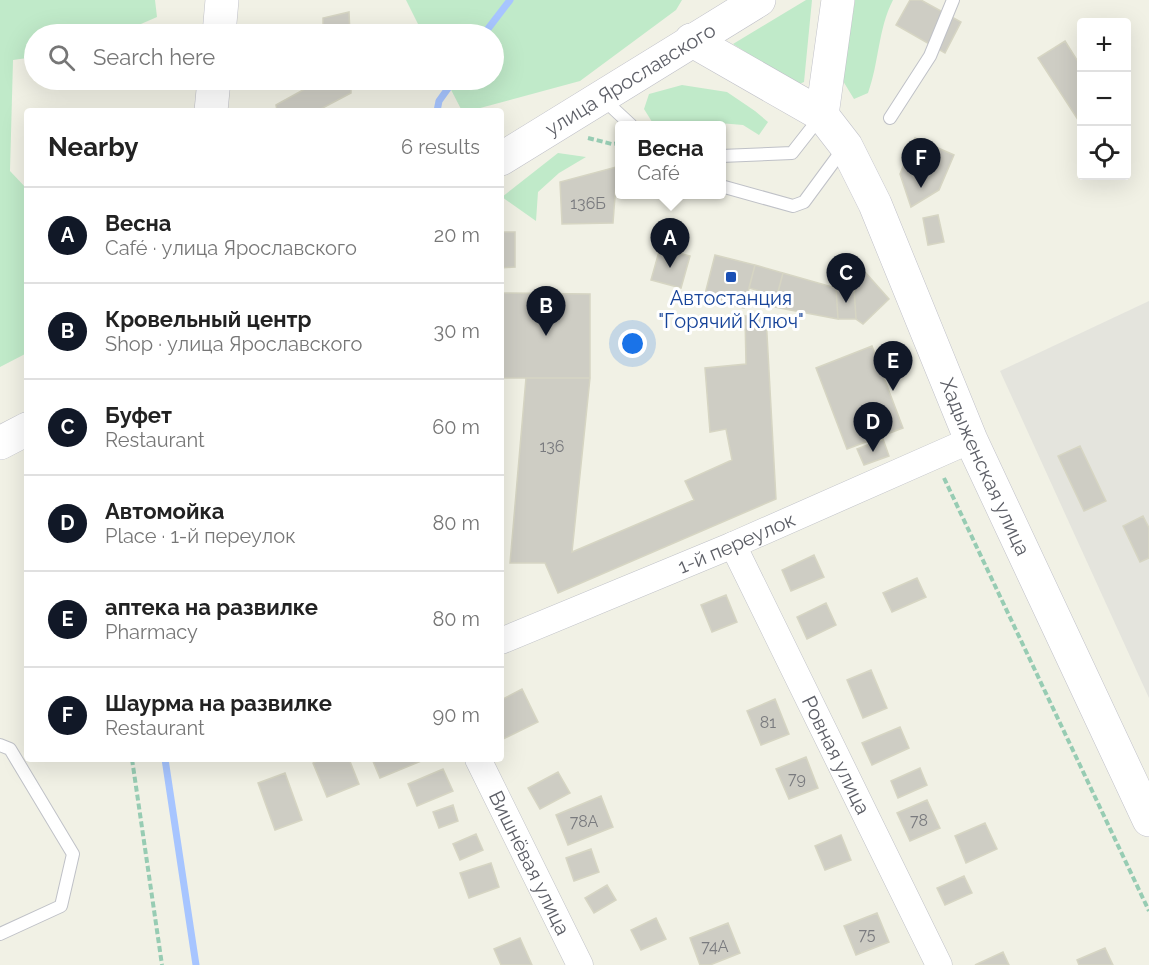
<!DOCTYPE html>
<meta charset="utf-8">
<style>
:root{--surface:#fff;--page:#f6f6f6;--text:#222;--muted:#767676;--line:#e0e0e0;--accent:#111827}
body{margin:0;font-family:Raleway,sans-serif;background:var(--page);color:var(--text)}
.controls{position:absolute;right:18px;top:18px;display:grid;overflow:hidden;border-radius:6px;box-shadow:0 6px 24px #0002}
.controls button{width:54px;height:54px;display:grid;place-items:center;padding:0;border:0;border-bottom:2px solid var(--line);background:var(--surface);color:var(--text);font:30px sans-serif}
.you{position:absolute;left:633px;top:344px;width:21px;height:21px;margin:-15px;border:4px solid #fff;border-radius:50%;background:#1a73e8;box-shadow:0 0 0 9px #1a73e833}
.badge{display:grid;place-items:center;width:39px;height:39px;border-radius:50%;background:var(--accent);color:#fff;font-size:20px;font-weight:700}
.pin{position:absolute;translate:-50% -50px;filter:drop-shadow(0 2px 3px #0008)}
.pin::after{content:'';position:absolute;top:32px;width:21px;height:18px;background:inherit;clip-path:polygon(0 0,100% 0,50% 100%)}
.popup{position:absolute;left:615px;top:121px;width:111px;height:78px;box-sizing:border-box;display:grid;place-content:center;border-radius:6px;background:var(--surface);filter:drop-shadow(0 2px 4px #0005);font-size:20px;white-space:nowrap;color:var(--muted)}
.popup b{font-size:22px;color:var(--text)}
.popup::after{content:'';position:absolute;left:50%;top:100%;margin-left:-12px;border:12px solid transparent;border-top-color:var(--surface)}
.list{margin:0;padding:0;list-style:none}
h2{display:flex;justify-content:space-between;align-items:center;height:78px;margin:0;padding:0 24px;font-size:26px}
h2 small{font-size:20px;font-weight:400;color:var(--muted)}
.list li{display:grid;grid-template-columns:39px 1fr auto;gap:18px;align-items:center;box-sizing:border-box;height:96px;padding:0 24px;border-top:2px solid var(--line)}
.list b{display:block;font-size:22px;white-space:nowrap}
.list p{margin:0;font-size:20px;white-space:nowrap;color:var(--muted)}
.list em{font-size:20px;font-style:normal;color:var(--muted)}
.icon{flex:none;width:33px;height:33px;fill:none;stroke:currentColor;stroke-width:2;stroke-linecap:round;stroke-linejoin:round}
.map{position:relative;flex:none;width:1149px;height:965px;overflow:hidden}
.search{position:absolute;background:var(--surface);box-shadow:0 6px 24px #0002;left:24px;top:24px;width:480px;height:66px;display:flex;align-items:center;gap:15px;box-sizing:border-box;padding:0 21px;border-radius:33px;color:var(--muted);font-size:22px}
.panel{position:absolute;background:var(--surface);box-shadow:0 6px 24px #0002;left:24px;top:108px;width:480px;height:654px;border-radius:6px}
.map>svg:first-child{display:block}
.industrial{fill:#e4e4dd}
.green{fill:#c0eac9}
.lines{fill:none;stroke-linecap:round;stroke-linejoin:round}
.stream{stroke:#a7c5ff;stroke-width:7}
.building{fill:#cecdc4;stroke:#d6d5c3;stroke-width:1.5}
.lane-casing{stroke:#bfc1c7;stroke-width:14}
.street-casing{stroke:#bfc1c7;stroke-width:27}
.secondary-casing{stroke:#c0c1c9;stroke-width:34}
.path{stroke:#97ccb3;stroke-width:4;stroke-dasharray:6 3;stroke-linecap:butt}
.lane{stroke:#fff;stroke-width:12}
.street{stroke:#fff;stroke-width:26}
.secondary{stroke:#fff;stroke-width:33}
.transit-dot{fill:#1a4fb4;stroke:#fff;stroke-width:2}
.labels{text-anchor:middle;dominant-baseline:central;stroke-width:6;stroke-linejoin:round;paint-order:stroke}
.number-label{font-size:16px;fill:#797a7e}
.street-label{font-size:20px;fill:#5d5f67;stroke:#fff}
.transit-label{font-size:20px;fill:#164399;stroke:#fff}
</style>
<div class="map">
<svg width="1149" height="965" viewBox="0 0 1149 965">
<rect width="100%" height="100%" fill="#f1f1e5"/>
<path class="industrial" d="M1149 301V698L1000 371Z"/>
<path class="green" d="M0 0H155L157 17 118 34H34V57L13 60 10 171 27 189V353L0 367Z
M406 0H682L676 10 580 81 469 111H462L446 80H494V34H423Z
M806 0H812L804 82 797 85 733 44Z
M855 0H893C878 29 879 63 868 93L854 99 843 81Z
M682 85 727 92 755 111 768 122 759 135 743 125 707 122 701 125H654L644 109 649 94Z
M558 153 586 157 559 173 538 192 536 221 502 197Z"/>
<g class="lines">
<path class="stream" d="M484 34 510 0
M437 111 439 101 454 80
M165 759 196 965"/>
</g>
<path class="building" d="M910 0H921L961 22 945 53 896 25Z
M349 12 350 34H323V18Z
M1065 41 1082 68V126L1038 58Z
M321 80H351V93L317 111H277L276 105Z
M915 138 954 155 939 190 911 207 900 174Z
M616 167 619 170V181L616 183 613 223 562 224 560 182Z
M938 215 944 242 928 245 923 218Z
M501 232H515V267L501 268Z
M660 248 690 256 681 288 651 280Z
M715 255 755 265 744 308 704 298Z
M755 265 783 273 777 296 749 288Z
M865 272 889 299 863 324 856 319 854 287Z
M783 273 836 288 838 319 774 307Z
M854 287 856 319H838L836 288Z
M501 293 590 294V378H501Z
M745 316H766L776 499 558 593 545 563H510L526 378H590L572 552 694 500 685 481 732 460 726 429 710 432 705 368 746 364Z
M872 346 903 428 847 449 816 368Z
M883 439 889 456 864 465 857 449Z
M1080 446 1106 501 1084 511 1058 456Z
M1143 516 1149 528V558L1140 562 1123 526Z
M814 555 824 577 791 591 782 570Z
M917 578 926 597 892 612 883 593Z
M726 595 737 622 712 632 701 605Z
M826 603 836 625 807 639 797 617Z
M871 670 887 708 863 718 847 680Z
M522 689 538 722 501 740V700Z
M775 699 789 734 761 745 747 711Z
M900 727 909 748 872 765 862 743Z
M806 757 818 788 789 799 776 769Z
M321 759H349L359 784 327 797 313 763Z
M372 759H426L380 778Z
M920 768 927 785 898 798 891 781Z
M443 769 453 791 417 806 408 784Z
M558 772 570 793 540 809 528 788Z
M285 773 302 820 275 830 258 783Z
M601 796 613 827 568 845 556 815Z
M927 800 940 828 910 841 897 813Z
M453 805 458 821 439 828 433 812Z
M985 823 997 849 966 863 955 836Z
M476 834 483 850 460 860 453 844Z
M841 835 851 860 825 870 815 846Z
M591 849 599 872 574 881 566 858Z
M491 863 499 887 469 898 460 873Z
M964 876 972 893 945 905 937 888Z
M607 885 616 900 594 913 585 898Z
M877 913 889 942 856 955 844 926Z
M656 918 666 939 641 950 631 930Z
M728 923 740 953 710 965H700L690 938Z
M520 938 532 965H501L494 949Z
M1105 948 1113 965H1079L1077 960Z
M1003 952 1009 965H975Z"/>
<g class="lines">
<g class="lane-casing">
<path id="lane" d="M602 98 631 125
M890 118 930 56 953 0
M721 156 792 153 821 116
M721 186 793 206 804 202 843 149
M0 745 10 749 73 854 61 906 0 934"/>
</g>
<g class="street-casing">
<g id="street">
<path id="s1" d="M733 545 939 965"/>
<path id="s2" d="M501 641 733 545 971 440"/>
<path id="s3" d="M478 759 580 965"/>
</g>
</g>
<g class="secondary-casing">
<g id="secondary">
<path d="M219 34 222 0"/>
<path id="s4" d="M691 40 822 115 846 146 875 204 971 440 1149 820"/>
<path d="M211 111 214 80"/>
<path d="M822 115 838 0"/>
<path id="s5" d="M501 159 759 0"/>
<path d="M0 443 27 429"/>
</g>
</g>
<path class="path" d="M588 138 612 144 619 143
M944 478 1149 911
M132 759 162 965"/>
<use href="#lane" class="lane"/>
<use href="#street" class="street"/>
<use href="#secondary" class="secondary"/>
</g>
<rect class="transit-dot" x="725" y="271" width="12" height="12" rx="3"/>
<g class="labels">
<g class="number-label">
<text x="588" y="203">136Б</text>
<text x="552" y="446">136</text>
<text x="768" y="722">81</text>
<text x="797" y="778">79</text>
<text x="919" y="820">78</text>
<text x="584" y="821">78А</text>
<text x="867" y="934">75</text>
<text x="715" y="946">74А</text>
</g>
<g class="street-label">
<text stroke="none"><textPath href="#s5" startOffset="152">улица Ярославского</textPath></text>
<text stroke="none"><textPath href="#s4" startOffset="540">Хадыженская улица</textPath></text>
<text stroke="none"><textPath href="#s2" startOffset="255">1-й переулок</textPath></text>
<text stroke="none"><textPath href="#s1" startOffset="234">Ровная улица</textPath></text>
<text stroke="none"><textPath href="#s3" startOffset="116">Вишнёвая улица</textPath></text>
</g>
<g class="transit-label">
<text x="731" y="298">Автостанция<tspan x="731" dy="23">"Горячий Ключ"</tspan></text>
</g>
</g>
</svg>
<div class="controls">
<button>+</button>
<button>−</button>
<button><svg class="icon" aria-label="locate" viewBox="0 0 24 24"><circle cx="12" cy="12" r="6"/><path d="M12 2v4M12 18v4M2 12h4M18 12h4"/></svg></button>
</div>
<div class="you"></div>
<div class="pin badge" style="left:670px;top:268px">A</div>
<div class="popup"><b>Весна</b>Café</div>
<div class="pin badge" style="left:546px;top:336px">B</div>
<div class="pin badge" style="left:846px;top:303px">C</div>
<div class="pin badge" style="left:873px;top:452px">D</div>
<div class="pin badge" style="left:893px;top:391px">E</div>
<div class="pin badge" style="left:921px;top:188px">F</div>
<div class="search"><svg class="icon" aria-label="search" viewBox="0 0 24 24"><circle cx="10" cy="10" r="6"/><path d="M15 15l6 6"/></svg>Search here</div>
<section class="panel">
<h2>Nearby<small>6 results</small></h2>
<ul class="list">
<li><span class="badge">A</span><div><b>Весна</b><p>Café · улица Ярославского</p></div><em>20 m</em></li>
<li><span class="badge">B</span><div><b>Кровельный центр</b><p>Shop · улица Ярославского</p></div><em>30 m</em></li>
<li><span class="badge">C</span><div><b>Буфет</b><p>Restaurant</p></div><em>60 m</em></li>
<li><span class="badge">D</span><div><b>Автомойка</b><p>Place · 1-й переулок</p></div><em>80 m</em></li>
<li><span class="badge">E</span><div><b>аптека на развилке</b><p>Pharmacy</p></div><em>80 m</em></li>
<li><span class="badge">F</span><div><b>Шаурма на развилке</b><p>Restaurant</p></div><em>90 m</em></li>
</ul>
</section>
</div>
